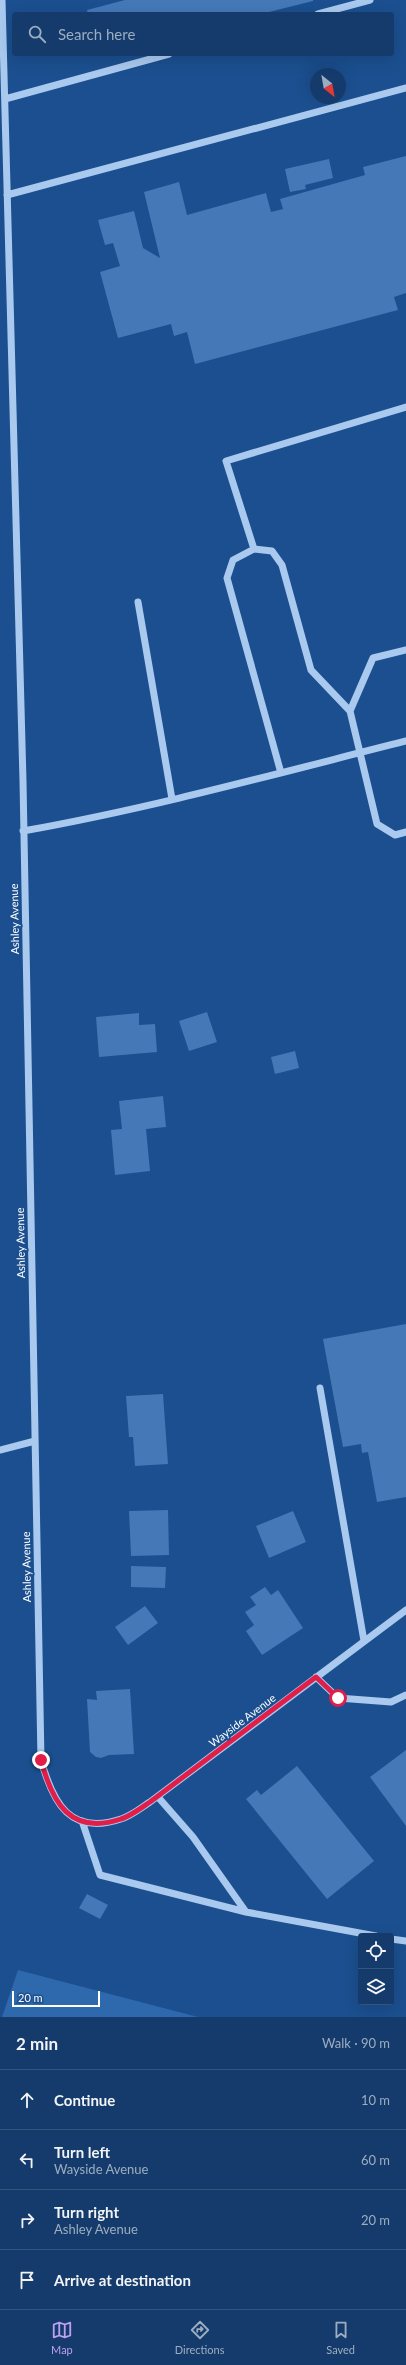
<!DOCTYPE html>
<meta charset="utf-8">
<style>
:root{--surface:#143b6b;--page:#1d4271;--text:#f1f3f6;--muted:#9dadc1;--line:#33557e;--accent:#bca0f2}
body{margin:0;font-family:Lato,sans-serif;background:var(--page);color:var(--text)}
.controls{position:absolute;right:12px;bottom:12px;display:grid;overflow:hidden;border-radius:4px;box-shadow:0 4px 16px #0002}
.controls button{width:36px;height:36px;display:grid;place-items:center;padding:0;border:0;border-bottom:1px solid var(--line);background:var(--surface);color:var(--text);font:20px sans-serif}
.compass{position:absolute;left:310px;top:68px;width:36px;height:36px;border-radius:50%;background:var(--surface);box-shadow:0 4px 16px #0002;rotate:149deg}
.scale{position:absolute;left:12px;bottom:10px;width:88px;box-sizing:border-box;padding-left:4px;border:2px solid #fff;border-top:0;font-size:11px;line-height:14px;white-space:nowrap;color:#fff;-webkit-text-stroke:3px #1b4f8f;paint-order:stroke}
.stop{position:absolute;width:12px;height:12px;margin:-9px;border:3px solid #e11d48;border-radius:50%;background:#fff}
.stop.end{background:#e11d48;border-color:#fff;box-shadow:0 1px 4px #0008}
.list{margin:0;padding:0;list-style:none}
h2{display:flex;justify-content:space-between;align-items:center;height:52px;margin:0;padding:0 16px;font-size:17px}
h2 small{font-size:13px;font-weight:400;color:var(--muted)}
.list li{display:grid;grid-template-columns:26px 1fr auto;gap:12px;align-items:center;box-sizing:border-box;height:60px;padding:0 16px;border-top:1px solid var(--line)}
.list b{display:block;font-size:15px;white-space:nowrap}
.list p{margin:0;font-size:13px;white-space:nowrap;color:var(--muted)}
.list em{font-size:13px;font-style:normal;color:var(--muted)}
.icon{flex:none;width:22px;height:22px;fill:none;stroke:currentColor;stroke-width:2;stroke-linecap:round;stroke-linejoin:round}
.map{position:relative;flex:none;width:406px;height:2017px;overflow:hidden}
.search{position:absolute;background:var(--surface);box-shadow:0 4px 16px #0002;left:12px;right:12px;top:12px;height:44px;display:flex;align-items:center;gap:10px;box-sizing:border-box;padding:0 14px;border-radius:4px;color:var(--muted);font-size:15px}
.sheet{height:292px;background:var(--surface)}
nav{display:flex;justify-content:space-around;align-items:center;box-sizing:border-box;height:56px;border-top:1px solid var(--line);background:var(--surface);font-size:11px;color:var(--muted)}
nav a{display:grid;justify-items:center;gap:2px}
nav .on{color:var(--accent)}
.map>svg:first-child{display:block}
.green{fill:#2e69ad}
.building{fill:#4478b7}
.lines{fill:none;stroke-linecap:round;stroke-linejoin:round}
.minor{stroke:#a9c9ee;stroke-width:7}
.route{stroke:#e11d48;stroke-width:5}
.labels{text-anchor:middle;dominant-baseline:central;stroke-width:4;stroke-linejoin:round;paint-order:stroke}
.street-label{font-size:11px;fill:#fff;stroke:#1b4f8f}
</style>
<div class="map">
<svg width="406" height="2017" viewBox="0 0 406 2017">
<rect width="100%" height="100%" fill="#1b4f8f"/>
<path class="green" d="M18 1970 198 2017H2Z"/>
<path class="building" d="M125 0H313V1L261 14H88L87 10Z
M406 156V293L394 297 398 310 195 364 187 332 174 336 171 324 118 338 100 272 120 266 113 243 105 245 98 220 134 211 143 248 160 258 144 192 179 182 187 215 266 193 271 212 283 209 280 199 365 175 363 167Z
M329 159 333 178 305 185 306 189 290 192 285 169Z
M207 1012 217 1042 189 1051 179 1021Z
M139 1013V1025L155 1024 157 1052 99 1057 96 1017Z
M295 1051 299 1068 275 1074 271 1057Z
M163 1096 166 1127 146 1129 150 1171 115 1175 111 1130 122 1129 119 1101Z
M406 1324V1497L377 1502 368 1452 362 1453 361 1444 343 1447 323 1339Z
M163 1394 168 1464 135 1466 133 1437H129L126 1396Z
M168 1510 169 1555 131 1556 129 1511Z
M293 1511 306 1542 269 1558 256 1526Z
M131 1566 166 1567 165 1588 131 1587Z
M265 1587 271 1595 278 1590 303 1628 262 1655 246 1631 254 1625 245 1612 256 1605 250 1597Z
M145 1606 158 1623 128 1645 115 1627Z
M130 1689 134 1754 109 1755 101 1758 96 1757 90 1752 87 1699 97 1700 96 1691Z
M406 1750V1826L370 1777Z
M297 1766 374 1861 327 1899 246 1799 257 1790 261 1795Z
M87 1894 108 1905 100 1919 79 1908Z"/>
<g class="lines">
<path class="minor" d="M2 0 23 781 41 1760C53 1803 70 1836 121 1819 131 1816 141 1808 150 1802L406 1610
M318 14 370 0
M5 99 169 54
M7 195 406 88
M254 549 226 461 406 407
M138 602 172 799
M350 711 373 658 406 650
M281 773 227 578 233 560 254 549 272 551 282 565 311 670 350 711 377 824 395 835 406 832
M23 831C152 808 279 773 406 741
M320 1388 364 1641
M0 1450 35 1441
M316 1677 338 1698 391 1702 406 1695
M158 1797 193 1837 246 1912
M82 1821 100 1875 246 1912 376 1936
M391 1939 406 1941"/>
</g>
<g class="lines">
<path class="route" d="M41 1760C52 1802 70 1836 121 1819 131 1816 141 1808 150 1802L316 1677 338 1698"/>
</g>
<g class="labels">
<g class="street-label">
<text transform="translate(14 919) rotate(-91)">Ashley Avenue</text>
<text transform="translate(20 1243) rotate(-91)">Ashley Avenue</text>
<text transform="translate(26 1567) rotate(-91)">Ashley Avenue</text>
<text transform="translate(242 1720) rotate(-37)">Wayside Avenue</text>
</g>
</g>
</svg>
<div class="controls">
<button><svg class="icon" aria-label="locate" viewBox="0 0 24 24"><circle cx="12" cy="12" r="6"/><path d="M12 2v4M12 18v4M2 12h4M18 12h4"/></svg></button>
<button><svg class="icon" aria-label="layers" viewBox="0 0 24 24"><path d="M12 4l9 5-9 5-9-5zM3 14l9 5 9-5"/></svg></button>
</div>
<svg class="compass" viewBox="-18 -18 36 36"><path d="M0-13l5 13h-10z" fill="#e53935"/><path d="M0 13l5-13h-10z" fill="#9dadc1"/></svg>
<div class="scale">20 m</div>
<div class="stop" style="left:338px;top:1698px"></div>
<div class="stop end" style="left:41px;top:1760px"></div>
<div class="search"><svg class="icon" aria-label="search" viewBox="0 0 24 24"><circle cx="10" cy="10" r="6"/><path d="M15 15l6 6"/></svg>Search here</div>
</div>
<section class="sheet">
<h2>2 min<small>Walk · 90 m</small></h2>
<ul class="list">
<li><svg class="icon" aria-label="ahead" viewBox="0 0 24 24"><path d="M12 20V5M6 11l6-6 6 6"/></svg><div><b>Continue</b></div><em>10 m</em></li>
<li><svg class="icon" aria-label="left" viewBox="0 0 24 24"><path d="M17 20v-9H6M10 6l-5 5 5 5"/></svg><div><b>Turn left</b><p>Wayside Avenue</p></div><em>60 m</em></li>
<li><svg class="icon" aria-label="right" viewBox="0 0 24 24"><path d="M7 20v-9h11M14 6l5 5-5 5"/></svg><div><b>Turn right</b><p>Ashley Avenue</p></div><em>20 m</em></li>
<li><svg class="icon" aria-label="arrive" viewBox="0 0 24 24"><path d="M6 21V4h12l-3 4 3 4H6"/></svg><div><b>Arrive at destination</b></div></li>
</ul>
</section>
<nav>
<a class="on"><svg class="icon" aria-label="map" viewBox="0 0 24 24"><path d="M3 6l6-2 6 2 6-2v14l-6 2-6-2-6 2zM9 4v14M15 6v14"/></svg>Map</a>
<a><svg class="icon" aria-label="directions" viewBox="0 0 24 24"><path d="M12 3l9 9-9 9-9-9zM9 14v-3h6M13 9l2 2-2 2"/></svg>Directions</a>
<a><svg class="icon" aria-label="saved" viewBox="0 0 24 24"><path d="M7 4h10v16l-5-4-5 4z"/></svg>Saved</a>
</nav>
